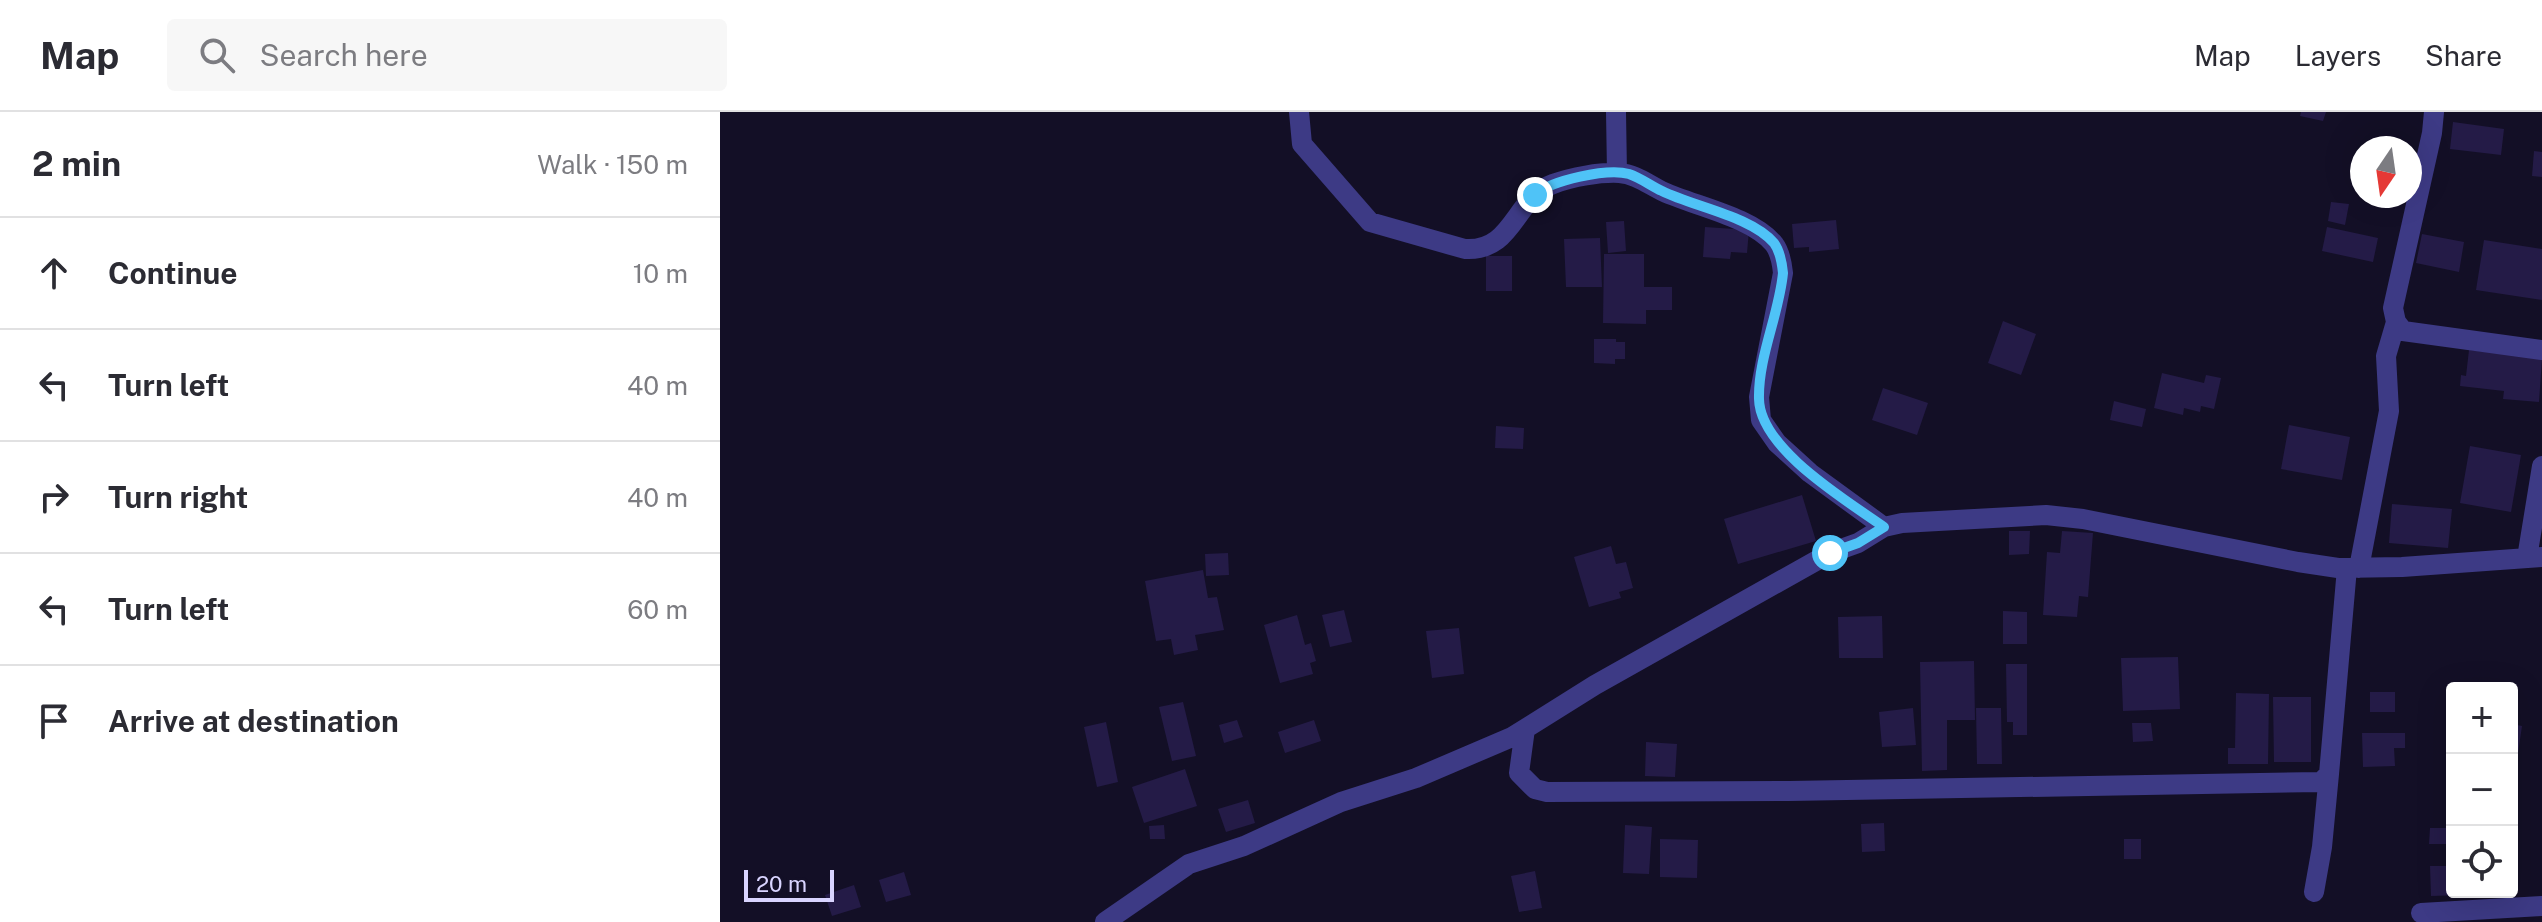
<!DOCTYPE html>
<meta charset="utf-8">
<style>
:root{--surface:#fff;--page:#f7f7f7;--text:#2b2b33;--muted:#7c7c81;--line:#e1e1e2}
body{margin:0;font-family:"Public Sans",sans-serif;background:var(--page);color:var(--text)}
.controls{position:absolute;right:24px;bottom:24px;display:grid;overflow:hidden;border-radius:8px;box-shadow:0 8px 32px #0002}
.controls button{width:72px;height:72px;display:grid;place-items:center;padding:0;border:0;border-bottom:2px solid var(--line);background:var(--surface);color:var(--text);font:40px sans-serif}
.compass{position:absolute;left:1630px;top:24px;width:72px;height:72px;border-radius:50%;background:var(--surface);box-shadow:0 8px 32px #0002;rotate:193deg}
.scale{position:absolute;left:24px;bottom:20px;width:90px;box-sizing:border-box;padding-left:8px;border:4px solid #d9d4ff;border-top:0;font-size:22px;line-height:28px;white-space:nowrap;color:#d9d4ff;-webkit-text-stroke:6px #130f26;paint-order:stroke}
.stop{position:absolute;width:24px;height:24px;margin:-18px;border:6px solid #4fc3f7;border-radius:50%;background:#fff}
.stop.end{background:#4fc3f7;border-color:#fff;box-shadow:0 2px 8px #0008}
.list{margin:0;padding:0;list-style:none}
h2{display:flex;justify-content:space-between;align-items:center;height:104px;margin:0;padding:0 32px;font-size:34px}
h2 small{font-size:26px;font-weight:400;color:var(--muted)}
.list li{display:grid;grid-template-columns:52px 1fr auto;gap:24px;align-items:center;box-sizing:border-box;height:112px;padding:0 32px;border-top:2px solid var(--line)}
.list b{display:block;font-size:30px;white-space:nowrap}
.list em{font-size:26px;font-style:normal;color:var(--muted)}
.icon{flex:none;width:44px;height:44px;fill:none;stroke:currentColor;stroke-width:2;stroke-linecap:round;stroke-linejoin:round}
.map{position:relative;flex:none;width:1822px;height:810px;overflow:hidden}
header{display:flex;align-items:center;gap:48px;box-sizing:border-box;height:112px;padding:0 40px;background:var(--surface);border-bottom:2px solid var(--line)}
header strong{font-size:38px}
nav{display:flex;gap:44px;margin-inline-start:auto;font-size:28px}
.search{width:560px;height:72px;background:var(--page);display:flex;align-items:center;gap:20px;box-sizing:border-box;padding:0 28px;border-radius:8px;color:var(--muted);font-size:30px}
main{display:flex}
aside{flex:1;background:var(--surface)}
.map>svg:first-child{display:block}
.building{fill:#241b47}
.lines{fill:none;stroke-linecap:round;stroke-linejoin:round}
.minor{stroke:#3d3a85;stroke-width:20}
.route{stroke:#4fc3f7;stroke-width:10}
</style>
<header>
<strong>Map</strong>
<div class="search"><svg class="icon" aria-label="search" viewBox="0 0 24 24"><circle cx="10" cy="10" r="6"/><path d="M15 15l6 6"/></svg>Search here</div>
<nav><a>Map</a><a>Layers</a><a>Share</a></nav>
</header>
<main>
<aside>
<h2>2 min<small>Walk · 150 m</small></h2>
<ul class="list">
<li><svg class="icon" aria-label="ahead" viewBox="0 0 24 24"><path d="M12 20V5M6 11l6-6 6 6"/></svg><div><b>Continue</b></div><em>10 m</em></li>
<li><svg class="icon" aria-label="left" viewBox="0 0 24 24"><path d="M17 20v-9H6M10 6l-5 5 5 5"/></svg><div><b>Turn left</b></div><em>40 m</em></li>
<li><svg class="icon" aria-label="right" viewBox="0 0 24 24"><path d="M7 20v-9h11M14 6l5 5-5 5"/></svg><div><b>Turn right</b></div><em>40 m</em></li>
<li><svg class="icon" aria-label="left" viewBox="0 0 24 24"><path d="M17 20v-9H6M10 6l-5 5 5 5"/></svg><div><b>Turn left</b></div><em>60 m</em></li>
<li><svg class="icon" aria-label="arrive" viewBox="0 0 24 24"><path d="M6 21V4h12l-3 4 3 4H6"/></svg><div><b>Arrive at destination</b></div></li>
</ul>
</aside>
<div class="map">
<svg width="1822" height="810" viewBox="0 0 1822 810">
<rect width="100%" height="100%" fill="#130f26"/>
<path class="building" d="M1581 0H1606L1603 9 1580 4Z
M1733 10 1784 17 1781 43 1730 37Z
M1814 39 1822 40V65L1812 64Z
M1611 90 1629 92 1625 113 1608 109Z
M1116 108 1119 137 1089 140V135L1074 136 1072 112Z
M904 109 906 139 888 141 886 110Z
M985 115 1029 118 1027 141 1011 140 1010 147 983 145Z
M1607 115 1658 126 1653 150 1602 139Z
M1702 122 1744 130 1739 160 1696 151Z
M880 126 882 175H846L844 127Z
M1764 128 1822 137V188L1756 178Z
M884 142H924V175H952V198H926V212L883 211Z
M766 144H792V179H766Z
M1283 209 1316 222 1301 263 1268 251Z
M874 227H896V230H905V247H895V252L874 251Z
M1749 238 1822 246 1819 290 1783 287 1784 279 1740 274 1741 263 1746 264Z
M1442 261 1484 271 1486 263 1501 266 1494 297 1481 294 1480 300 1464 296 1463 303 1434 296Z
M1163 276 1208 291 1197 323 1152 308Z
M1394 289 1426 297 1422 315 1390 308Z
M1569 313 1630 325 1622 368 1561 357Z
M776 314 804 316 803 337 775 336Z
M1750 334 1801 343 1791 400 1740 391Z
M1082 383 1096 429 1018 452 1004 407Z
M1672 392 1732 397 1728 436 1669 431Z
M1289 419H1310L1309 442 1289 443Z
M1342 419 1373 421 1368 485 1359 484 1357 505 1323 503 1327 440 1340 441Z
M891 434 896 452 906 450 913 476 899 480 901 486 869 495 854 445Z
M508 441 509 463 486 464 485 442Z
M483 458 488 486 497 485 504 518 475 523 478 538 454 543 451 527 436 529 425 469Z
M624 498 632 530 610 535 602 503Z
M1283 499 1307 500V532H1283Z
M577 503 585 533 591 531 596 549 590 551 593 562 560 571 544 513Z
M1162 504 1163 546H1119L1118 505Z
M739 516 744 562 712 566 706 519Z
M1458 545 1460 597 1403 599 1401 546Z
M1254 549 1255 608H1227V658L1202 659 1200 550Z
M1286 552H1307V623H1293V610H1287Z
M1650 580H1675V600H1650Z
M1516 581 1549 582 1548 652H1508V636H1515Z
M1553 585H1591V650H1554Z
M463 590 476 644 452 649 439 595Z
M1193 596 1196 633 1162 635 1159 600Z
M1256 596H1281L1282 652H1257Z
M517 608 523 625 504 631 499 613Z
M594 608 601 629 565 641 558 620Z
M386 610 398 670 377 675 364 615Z
M1412 611H1431L1433 629 1413 630Z
M1792 612 1802 614 1798 641 1792 640Z
M1642 621H1685V636H1674L1675 654 1643 655Z
M926 630 957 632 955 665 925 664Z
M465 657 477 694 424 711 412 675Z
M528 688 535 711 506 720 498 697Z
M1164 711 1165 739 1142 740 1141 712Z
M444 713 445 727H430L429 714Z
M905 713 932 715 929 762 903 761Z
M1710 716H1732V732H1709Z
M940 727 978 728 977 766 940 765Z
M1404 727H1421V747H1404Z
M1710 754H1732V780H1744V783L1711 784Z
M815 759 822 796 799 800 791 764Z
M184 760 191 783 166 790 159 768Z
M134 773 141 795 112 804 105 783Z"/>
<g class="lines">
<path class="minor" d="M579 0 582 32 650 110 745 137C794 140 794 86 833 72 852 65 880 60 899 61 916 62 929 73 944 80 975 94 1032 105 1054 132 1060 140 1062 151 1063 161L1039 285 1041 308 1057 331 1090 361 1164 415
M896 0 897 61
M1714 0 1712 21 1673 196 1676 210 1683 219 1822 238
M1807 446 1822 354
M1639 456 1669 299 1666 244 1676 210
M805 617 799 661 815 677 827 680 1069 679 1601 670 1609 662 1627 456
M1594 780 1602 735 1609 662
M1701 801 1822 794
M385 810 469 752 524 734 621 690 696 666 792 625 875 573 1110 441 1138 431 1164 415 1182 411 1326 403 1363 407 1578 450 1618 456 1682 455 1822 445"/>
</g>
<g class="lines">
<path class="route" d="M815 83C831 68 888 56 909 62 921 66 931 74 942 79 974 95 1031 104 1054 131 1060 139 1062 151 1063 161 1059 203 1038 245 1039 287 1040 337 1126 388 1164 415L1138 431 1110 441"/>
</g>
</svg>
<div class="controls">
<button>+</button>
<button>−</button>
<button><svg class="icon" aria-label="locate" viewBox="0 0 24 24"><circle cx="12" cy="12" r="6"/><path d="M12 2v4M12 18v4M2 12h4M18 12h4"/></svg></button>
</div>
<svg class="compass" viewBox="-18 -18 36 36"><path d="M0-13l5 13h-10z" fill="#e53935"/><path d="M0 13l5-13h-10z" fill="#7c7c81"/></svg>
<div class="scale">20 m</div>
<div class="stop" style="left:1110px;top:441px"></div>
<div class="stop end" style="left:815px;top:83px"></div>
</div>
</main>
